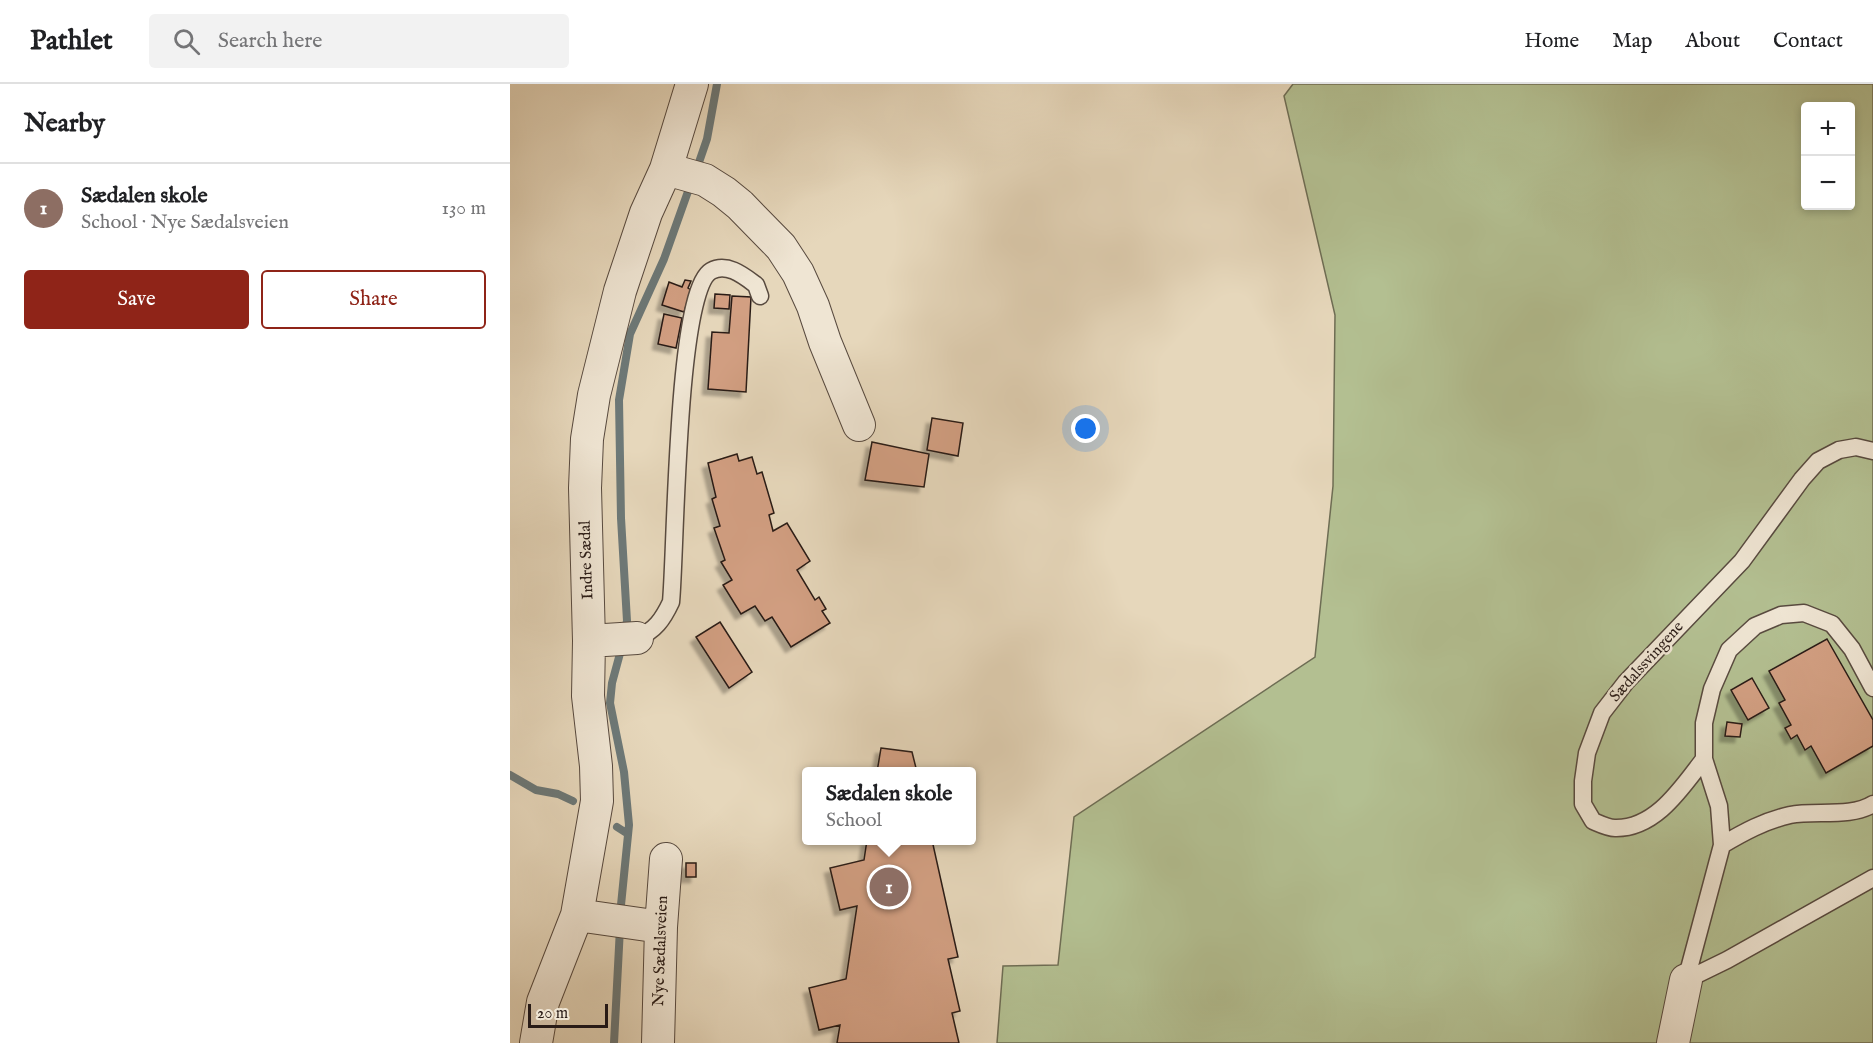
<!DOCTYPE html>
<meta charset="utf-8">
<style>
:root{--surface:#fff;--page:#f2f2f2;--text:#202124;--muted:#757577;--line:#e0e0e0;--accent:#8f2418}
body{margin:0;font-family:"IM FELL English",serif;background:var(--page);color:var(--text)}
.controls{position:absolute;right:18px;top:18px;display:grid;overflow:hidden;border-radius:6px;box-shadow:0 3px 9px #0003}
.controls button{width:54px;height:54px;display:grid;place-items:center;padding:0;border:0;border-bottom:2px solid var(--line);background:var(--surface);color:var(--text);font:30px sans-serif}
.scale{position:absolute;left:18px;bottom:15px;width:80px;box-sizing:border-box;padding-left:6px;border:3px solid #291b16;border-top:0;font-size:16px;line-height:21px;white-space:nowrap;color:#291b16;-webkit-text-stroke:4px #efe5d3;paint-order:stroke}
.you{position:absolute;left:576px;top:345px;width:21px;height:21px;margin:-15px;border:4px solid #fff;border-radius:50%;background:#1a73e8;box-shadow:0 0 0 9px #1a73e833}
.badge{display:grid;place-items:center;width:39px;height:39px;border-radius:50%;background:var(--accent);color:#fff;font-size:20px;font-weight:700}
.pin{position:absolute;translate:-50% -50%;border:3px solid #fff;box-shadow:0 2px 6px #0006}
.popup{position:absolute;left:292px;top:683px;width:174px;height:78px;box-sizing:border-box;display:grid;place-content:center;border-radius:6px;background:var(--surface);filter:drop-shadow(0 2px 4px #0005);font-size:20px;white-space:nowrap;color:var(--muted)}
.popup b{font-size:22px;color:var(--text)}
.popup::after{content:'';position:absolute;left:50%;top:100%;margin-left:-12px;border:12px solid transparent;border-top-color:var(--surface)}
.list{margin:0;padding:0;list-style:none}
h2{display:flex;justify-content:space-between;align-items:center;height:78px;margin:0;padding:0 24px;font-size:26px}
h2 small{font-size:20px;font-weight:400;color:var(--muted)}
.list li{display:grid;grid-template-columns:39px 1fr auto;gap:18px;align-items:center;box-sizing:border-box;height:90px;padding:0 24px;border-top:2px solid var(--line)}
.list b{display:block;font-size:22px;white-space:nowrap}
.list p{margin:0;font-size:20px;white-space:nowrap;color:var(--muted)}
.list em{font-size:20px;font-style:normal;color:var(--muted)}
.actions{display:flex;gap:12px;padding:18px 24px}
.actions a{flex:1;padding:14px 0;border:2px solid var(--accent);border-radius:6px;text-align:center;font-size:21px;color:var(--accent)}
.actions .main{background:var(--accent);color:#fff}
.icon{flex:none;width:33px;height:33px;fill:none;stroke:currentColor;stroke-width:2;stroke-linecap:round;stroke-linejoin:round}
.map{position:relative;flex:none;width:1363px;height:959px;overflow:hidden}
header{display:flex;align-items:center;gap:36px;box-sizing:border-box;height:84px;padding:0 30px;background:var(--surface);border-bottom:2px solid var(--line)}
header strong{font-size:28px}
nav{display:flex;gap:33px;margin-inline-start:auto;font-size:21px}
.search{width:420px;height:54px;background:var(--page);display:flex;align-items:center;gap:15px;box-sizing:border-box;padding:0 21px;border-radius:6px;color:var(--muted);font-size:22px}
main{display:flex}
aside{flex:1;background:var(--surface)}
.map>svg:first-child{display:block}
.green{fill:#b3bf91;stroke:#6e6d54;stroke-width:1.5;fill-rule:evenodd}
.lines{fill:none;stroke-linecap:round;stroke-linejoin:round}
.stream{stroke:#6d7978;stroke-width:8}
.building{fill:#d29f82;stroke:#291b16;stroke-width:1.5;filter:url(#shadow)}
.service-casing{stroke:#584a3f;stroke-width:19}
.minor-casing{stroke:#584a3f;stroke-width:34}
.service{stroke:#efe5d3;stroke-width:16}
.minor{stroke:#efe5d3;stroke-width:32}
.labels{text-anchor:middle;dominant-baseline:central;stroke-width:5;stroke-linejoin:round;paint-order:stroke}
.street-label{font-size:16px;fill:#291b16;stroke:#efe5d3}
</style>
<header>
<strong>Pathlet</strong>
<div class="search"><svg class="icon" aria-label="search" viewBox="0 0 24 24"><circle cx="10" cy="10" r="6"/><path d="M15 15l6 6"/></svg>Search here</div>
<nav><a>Home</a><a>Map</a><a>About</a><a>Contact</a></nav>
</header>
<main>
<aside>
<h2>Nearby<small></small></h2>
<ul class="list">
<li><span class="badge" style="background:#8d6e63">1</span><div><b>Sædalen skole</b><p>School · Nye Sædalsveien</p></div><em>130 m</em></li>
</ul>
<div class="actions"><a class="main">Save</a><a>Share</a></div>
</aside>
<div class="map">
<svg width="1363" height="959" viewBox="0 0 1363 959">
<defs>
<filter id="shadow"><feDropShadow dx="-5.5" dy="5.5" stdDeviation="1.5" flood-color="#0004"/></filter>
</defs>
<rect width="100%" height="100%" fill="#e6d7bb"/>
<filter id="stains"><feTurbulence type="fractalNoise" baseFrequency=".00333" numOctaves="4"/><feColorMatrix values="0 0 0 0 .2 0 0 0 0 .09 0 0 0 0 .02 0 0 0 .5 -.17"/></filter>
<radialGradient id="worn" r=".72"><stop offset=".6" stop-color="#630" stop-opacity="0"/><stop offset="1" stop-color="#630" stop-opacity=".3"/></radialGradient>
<path class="green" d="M783 0H1363V959H487L493 882 548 881 564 733 805 573 823 402 825 231 774 12ZM1296 22H1340V122H1296Z"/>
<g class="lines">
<path class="stream" d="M186 87 197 55 207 0
M114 549 117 537 111 434 109 316 120 250 154 175 181 99
M0 691 26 706 48 710 63 717
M107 743 118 750
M110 831 119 741 114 688 100 619 102 599 112 562
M104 959 110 844"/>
</g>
<path class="building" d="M175 196 181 197 178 204 181 206 174 228 152 221 159 198 172 203Z
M205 210 220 211 219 225 204 224Z
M222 212 241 213 236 308 198 305 202 248 219 249Z
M154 230 172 234 166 264 148 260Z
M422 334 453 339 448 372 417 366Z
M362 358 419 370 414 403 355 396Z
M227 370 229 377 242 373 247 390 252 388 264 429 259 431 263 447 277 439 300 477 287 486 305 516 309 513 316 525 312 527 320 539 281 563 262 533 255 537 245 522 231 530 213 501 222 496 211 478 215 476 204 444 210 442 202 415 206 413 198 379Z
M210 538 242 588 219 604 186 553Z
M1317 555 1363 636V662L1316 689 1301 662 1295 666 1287 651 1281 655 1275 644 1281 641 1269 619 1275 616 1259 587Z
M1242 594 1259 624 1238 636 1221 606Z
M1217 638 1232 640 1230 653 1215 652Z
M371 664 402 668 407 688H367Z
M357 756H422L448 873 438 875 450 927 442 929 449 959H327L330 941 309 946 299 904 336 895 347 822 330 826 320 784 354 776Z
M176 779H186V793H176Z"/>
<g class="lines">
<g class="service-casing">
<path id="service" d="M127 554C145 547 153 535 161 518 166 468 166 207 201 187 217 178 234 192 246 201L250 212
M1194 675C1172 703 1146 745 1105 744 1098 744 1090 740 1083 737L1073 720V697L1077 669 1092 629 1116 598 1232 477 1292 395 1308 377 1329 366 1346 363 1363 367
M1212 761C1234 748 1254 737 1280 731 1305 726 1341 734 1363 720
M1176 896 1212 761 1209 722 1194 675V639L1202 605 1219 566 1245 542 1271 531 1294 529 1322 540 1342 565 1363 604
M1176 896 1217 876 1363 794"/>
</g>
<g class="minor-casing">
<path id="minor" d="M156 85 195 96 214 108 230 121 271 163 288 189 303 222 315 258 349 341
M79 557 127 554
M67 831 151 843
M26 959 33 918 67 831 87 717 86 682 78 612 79 557 75 404 77 355 84 311 110 207 136 129 156 85 182 0
M148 959 151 843 156 775
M1163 959 1176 896"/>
</g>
<use href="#service" class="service"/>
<use href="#minor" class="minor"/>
</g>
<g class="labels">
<g class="street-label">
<text transform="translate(77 476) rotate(-92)">Indre Sædal</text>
<text transform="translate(1137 578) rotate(-48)">Sædalssvingene</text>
<text transform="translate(151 867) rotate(-88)">Nye Sædalsveien</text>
</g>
</g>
<rect width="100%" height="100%" filter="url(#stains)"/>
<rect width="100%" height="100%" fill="url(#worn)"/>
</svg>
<div class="controls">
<button>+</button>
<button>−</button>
</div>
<div class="scale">20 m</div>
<div class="you"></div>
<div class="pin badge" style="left:379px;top:803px;background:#8d6e63">1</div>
<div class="popup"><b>Sædalen skole</b>School</div>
</div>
</main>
